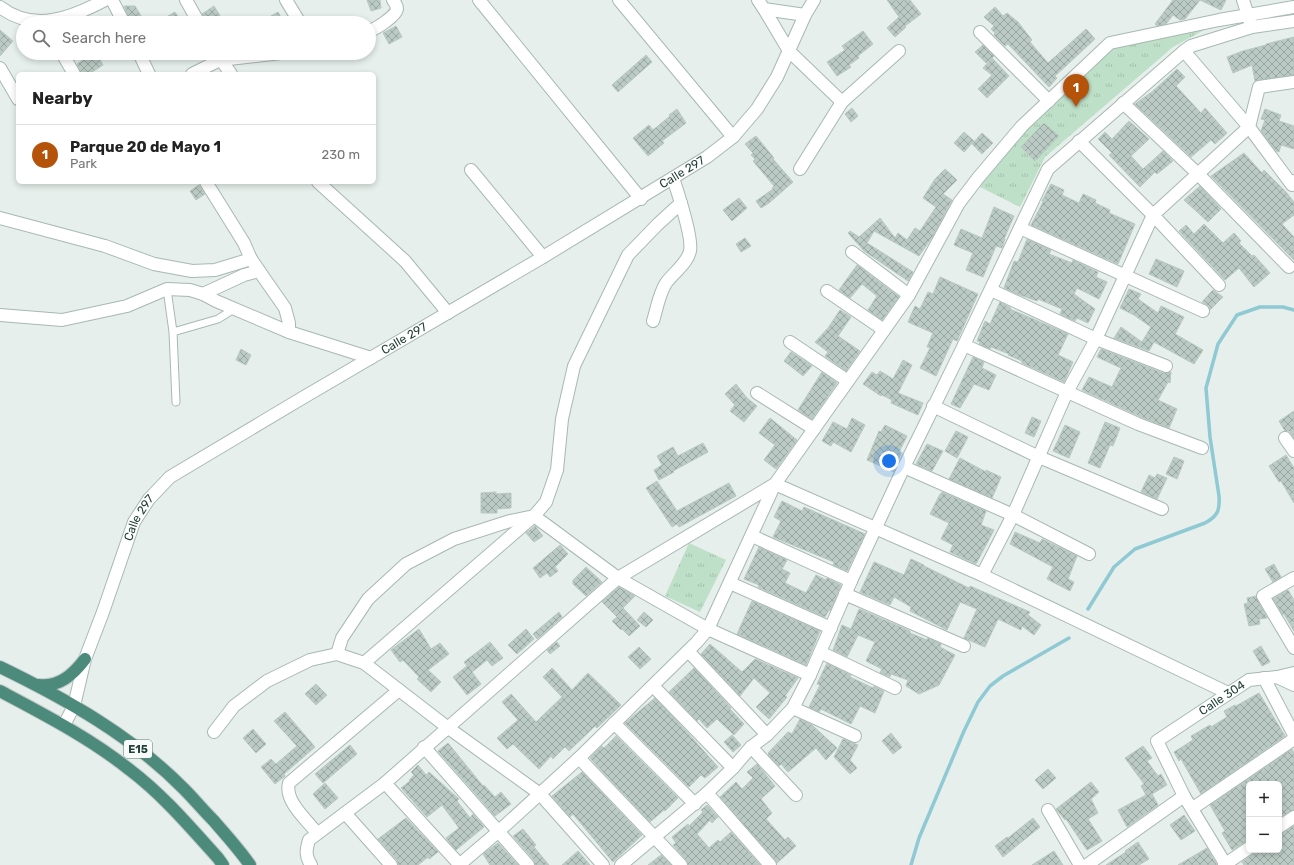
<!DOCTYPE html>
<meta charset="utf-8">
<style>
:root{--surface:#fff;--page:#f6f6f6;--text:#222;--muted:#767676;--line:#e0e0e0;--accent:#b45309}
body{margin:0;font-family:Rubik,sans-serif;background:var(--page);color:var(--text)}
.controls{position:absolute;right:12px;bottom:12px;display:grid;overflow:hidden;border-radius:6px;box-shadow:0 2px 6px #0003}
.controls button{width:36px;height:36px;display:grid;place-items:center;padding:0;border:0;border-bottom:1px solid var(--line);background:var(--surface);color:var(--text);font:20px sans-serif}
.you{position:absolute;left:889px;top:461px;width:14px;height:14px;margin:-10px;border:3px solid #fff;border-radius:50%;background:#1a73e8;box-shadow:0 0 0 6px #1a73e833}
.badge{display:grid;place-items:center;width:26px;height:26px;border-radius:50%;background:var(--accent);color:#fff;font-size:13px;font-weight:700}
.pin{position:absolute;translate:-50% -33px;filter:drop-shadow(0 1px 2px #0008)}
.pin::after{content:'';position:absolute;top:21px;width:14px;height:12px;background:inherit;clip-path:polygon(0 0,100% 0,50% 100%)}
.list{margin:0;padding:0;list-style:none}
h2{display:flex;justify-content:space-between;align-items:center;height:52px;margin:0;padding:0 16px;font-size:17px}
h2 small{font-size:13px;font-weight:400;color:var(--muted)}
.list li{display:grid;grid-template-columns:26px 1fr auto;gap:12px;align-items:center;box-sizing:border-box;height:60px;padding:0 16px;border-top:1px solid var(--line)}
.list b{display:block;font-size:15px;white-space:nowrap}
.list p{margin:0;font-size:13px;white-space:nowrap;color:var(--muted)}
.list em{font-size:13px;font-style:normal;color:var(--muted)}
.icon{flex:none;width:22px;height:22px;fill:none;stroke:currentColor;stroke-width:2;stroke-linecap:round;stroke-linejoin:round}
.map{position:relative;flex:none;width:1294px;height:865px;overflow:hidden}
.search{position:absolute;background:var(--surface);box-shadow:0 2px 6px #0003;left:16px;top:16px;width:360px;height:44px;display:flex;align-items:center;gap:10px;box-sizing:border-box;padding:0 14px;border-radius:22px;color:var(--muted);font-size:15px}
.panel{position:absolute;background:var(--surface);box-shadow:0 2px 6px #0003;left:16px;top:72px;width:360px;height:112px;border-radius:6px}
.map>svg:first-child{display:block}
.grass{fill:url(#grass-tufts)}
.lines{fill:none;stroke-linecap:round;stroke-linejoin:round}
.stream{stroke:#8ec9d4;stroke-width:3.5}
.building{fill:url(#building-cross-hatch);stroke:#b8c9c2}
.service-casing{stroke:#a8b8b2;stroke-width:9}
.minor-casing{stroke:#a8b8b2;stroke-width:14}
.tertiary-casing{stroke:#a8b8b2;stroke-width:14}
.trunk-casing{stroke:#c2cac8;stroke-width:14}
.service{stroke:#fff;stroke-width:7}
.minor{stroke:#fff;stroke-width:12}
.tertiary{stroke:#fff;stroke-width:12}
.trunk{stroke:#4c8a7c;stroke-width:12}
.labels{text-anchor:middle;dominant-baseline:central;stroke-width:3.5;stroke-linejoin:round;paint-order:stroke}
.shield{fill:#f7fbf9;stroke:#637a73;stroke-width:1}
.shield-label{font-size:11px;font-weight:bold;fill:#24423a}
.street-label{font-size:12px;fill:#24423a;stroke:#f7fbf9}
</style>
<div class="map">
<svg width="1294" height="865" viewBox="0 0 1294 865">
<defs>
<pattern id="grass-tufts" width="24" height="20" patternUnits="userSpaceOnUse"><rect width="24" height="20" fill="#bfe0c8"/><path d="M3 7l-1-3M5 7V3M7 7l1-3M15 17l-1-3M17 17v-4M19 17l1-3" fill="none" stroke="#a4c1ad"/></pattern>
<pattern id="building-cross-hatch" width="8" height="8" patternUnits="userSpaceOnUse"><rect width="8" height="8" fill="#bbcac4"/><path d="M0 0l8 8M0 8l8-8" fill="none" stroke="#98a6a0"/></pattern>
</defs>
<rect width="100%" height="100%" fill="#e6efeb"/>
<path class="grass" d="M1206 29 1173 47 1045 157 1020 207 980 187 986 176 1024 131 1112 47Z
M689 543 726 560 700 612 665 596Z"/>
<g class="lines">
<path class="stream" d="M1088 609 1114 567 1135 549 1205 523C1218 516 1220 510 1219 496L1210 437 1206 388 1218 344 1237 315 1260 307H1283L1294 310
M911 865 919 838 964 731 978 702 990 686 1003 676 1069 638"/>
</g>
<path class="building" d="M367 0H380L381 8 371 11Z
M887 0H910L921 14 905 26 906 27 895 37 887 28 899 17Z
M1173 0H1226L1221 10 1200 0 1185 19 1180 20 1173 15 1166 24 1157 26 1155 24Z
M124 6H135L143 19 136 23H131Z
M214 6 222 19 217 23H206L202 14Z
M995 7 1003 16 1007 13 1018 22 1032 40 1030 42 1048 63 1086 29 1095 39 1055 76 1057 78 1049 87 1008 44 1005 46 994 35 995 33 991 29 994 26 984 17Z
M175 12 182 23H156Z
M278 12 284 23H259Z
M396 26 402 37 389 44 383 33Z
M0 30 13 41 0 56Z
M863 31 873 44 858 56 859 58 849 65 851 67 837 76 827 62 845 50 842 46Z
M1294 37V75L1255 81 1252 65 1233 73 1227 57 1243 51 1266 45V44Z
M983 45 994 56 986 63 975 52Z
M94 53H96L103 65 89 74H81L77 64Z
M646 55 652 62 618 92 612 85Z
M992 58 1009 76 987 98 978 89 992 75 983 68Z
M1177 69 1185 77 1176 86 1201 113 1205 108 1227 133 1215 144 1211 140 1191 157 1135 104 1153 91Z
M852 108 858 116 851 122 845 114Z
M677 109 686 123 662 141 664 143 648 156 633 138 649 125 653 130 670 116 669 115Z
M1265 109 1281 115 1279 121 1294 126V149L1281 145 1279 152 1276 151 1261 131 1265 120 1261 119Z
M1129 121 1149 139 1131 156 1143 169 1163 151 1173 161 1157 174 1155 172 1140 187 1109 155 1112 153 1098 139 1105 132 1112 139Z
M1044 123 1059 136 1035 161 1021 147Z
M964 132 974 141 964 152 954 143Z
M982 133 993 143 982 154 972 144Z
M756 136 774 158 773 159 793 182 769 203 761 208 756 201 773 189 772 188 774 186 753 161 755 159 751 155 753 153 745 144Z
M1244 153 1262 173 1264 170 1286 192 1294 202V215L1282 224 1294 237V260L1211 176Z
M945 169 957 180 943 194 952 200 933 236 919 256 874 231 867 243 913 272 908 281 864 251 848 233 850 231 859 237 880 218 895 238 898 233 907 240 915 228 920 231 936 207 923 198 935 179Z
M1051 184 1064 190 1062 195 1079 203 1083 194 1096 200 1095 203 1110 210 1109 213 1135 224 1118 264 1031 225 1043 202 1042 201Z
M199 185 205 194 196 200 190 191Z
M1200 186 1221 209 1208 222 1184 200Z
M739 198 747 208 732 221 723 210Z
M994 207 1014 216 1004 239H1005L1002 248 996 246 983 277 966 270 973 253 954 245 961 229 982 238Z
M1204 224 1223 243 1234 233 1241 241 1239 243 1252 256 1254 255 1270 273 1254 287 1239 268 1225 280 1179 231 1186 225 1194 234Z
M745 238 751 246 741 252 736 244Z
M1027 239 1051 250 1049 254 1072 263 1073 260 1098 272 1096 277 1107 282 1099 299 1077 288 1074 294 1095 309 1088 323 1077 318 1075 321 1060 314 1062 309 1038 299 1037 301 1017 294 1004 288 1014 261 1018 262Z
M1156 259 1184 271 1177 287 1149 274Z
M857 265 899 297 882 320 868 310 877 296 862 284 850 298 839 290Z
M940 277 978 294 957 341 953 339 936 376 920 368 930 348 927 347 933 333 908 322 915 306 920 309 928 292 933 294Z
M1129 289 1141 294 1138 299 1158 313 1161 306 1184 317 1175 334 1203 350 1194 364 1154 342 1149 351 1114 338 1121 327 1142 342 1151 327 1134 315 1120 308Z
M1213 290 1223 297 1210 310 1209 306 1202 302Z
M1000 302 1011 308 1010 309 1068 334 1058 355 1073 362 1064 382 1022 363V361L1008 355 1009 354 991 347 990 349 979 344 980 342 977 341 985 321 990 324Z
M840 310 851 317 838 336 860 351 846 371 825 356 828 352 815 342 828 328Z
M241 349 251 355 246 365 236 360Z
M1101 349 1163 373 1171 372 1170 383 1168 382 1158 400 1177 409 1169 428 1141 417 1082 390 1089 377 1112 387 1121 368 1097 357Z
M791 352 812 366 803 376 784 361Z
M973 357 984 362 982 368 996 375 989 390 974 384 960 408 951 404Z
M903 360 912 365 898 393 923 403 918 415 891 403 892 400 882 395 881 396 863 384 872 372 877 375 880 371 893 379Z
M822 372 837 383 812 419 798 410Z
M736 384 747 398 757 406 744 422 730 411 735 405 725 394Z
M1294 411V438L1289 431H1285L1279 421Z
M1032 417 1041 421 1034 437 1025 433Z
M770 418 797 440 776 469 764 460 775 445 759 433Z
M852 418 865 425 851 452 833 442 831 446 822 441 833 422 847 429Z
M1105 422 1120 428 1113 446 1110 445 1100 468 1088 463Z
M885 425 907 436 899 452 901 453 894 472 867 460 879 431 881 432Z
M1065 425 1080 432 1069 458 1053 451Z
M956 431 968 437 957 458 945 451Z
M703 443 708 452 673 471 674 472 659 480 654 470 662 465 657 456 673 447 678 456Z
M927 444 943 451 932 471 916 464Z
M1286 455 1294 468V503L1281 481 1279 482 1269 466Z
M1174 457 1184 461 1177 479 1166 474Z
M960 458 986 472V470L1001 477 992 498 949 479Z
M1157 474 1167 478 1157 499 1141 492 1149 475 1155 478Z
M657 481 677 511 729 483 736 496 679 527 677 524 672 527 646 488Z
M496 492V494L511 493V508L497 509V513H481V493Z
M942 492 986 511 981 525 994 530 976 564 950 552 953 545 941 539 949 523 930 514 940 494H941Z
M782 501 802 511 804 507 865 534 847 571 833 565 834 562 773 537 781 521 774 517Z
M535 526 543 536 534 542 526 533Z
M1015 532 1040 543 1042 539 1077 556 1068 579 1074 582 1070 591 1047 579 1053 567 1010 544Z
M560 545 568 554 555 567 558 571 550 577 547 573 540 578 533 568Z
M759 547 787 560 782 569 790 573 785 583 806 593 816 575 826 580 827 578 841 585 830 611 829 610 825 617 758 587 759 585 744 579Z
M911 559 924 565V566L969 588 970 586 1030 612 1028 615 1041 625 1034 635 1022 626 1021 630 998 619 985 647 964 638 977 609 960 602 947 630 910 611 911 607 894 597 890 605 860 592 874 562 904 575Z
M1274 564 1281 577 1273 582 1265 569Z
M586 567 602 582 586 596 573 584V580Z
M619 587 635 596 623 608 640 626 629 636 622 629 621 630 612 621 617 617 602 602Z
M1288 590 1294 600V631L1284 614 1283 615 1273 599Z
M1256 596 1267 618 1259 619 1260 624 1249 626 1244 604 1248 603 1247 598Z
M752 601 820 631 806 665 737 634Z
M859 609 910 631V633L927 640 928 638 941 644 940 647 955 655 939 685 919 694 906 686 908 680 891 674 890 677 880 673 882 669 866 661 875 642 858 635 847 657 833 650 842 625 851 629Z
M559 612 562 617 537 639 533 634Z
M644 612 653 620 646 627 637 620Z
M419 629 431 649 440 643 449 654 428 670 441 682 431 692 417 679 419 677 403 660 400 662 391 650Z
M526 629 534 639 517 654 508 645Z
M490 642 503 658 492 666 487 660 472 672 481 684 467 695 453 677 467 666 464 662Z
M557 642 560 646 550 654 547 650Z
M710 644 742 672 755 659 798 678 785 696 787 697 769 719 756 707 770 693 754 678 740 696 701 654Z
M1261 646 1270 662 1262 666 1253 651Z
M639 647 651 659 640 669 628 657Z
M827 663 851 675 850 677 873 688 874 686 884 691 875 713 860 706 851 724 821 709 819 712 809 707 820 685 817 684Z
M552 668 572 690 588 673 621 705 597 728 595 726 569 751 565 747 553 759 551 756 539 769 513 744 507 749 497 738 518 720 502 702 511 694 536 722 562 697 543 677Z
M694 668 731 708 730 709 744 724 734 735 717 719 707 728 699 719 697 721 669 692Z
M316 684 327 695 316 705 305 694Z
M1259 693 1285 736 1201 794 1181 759 1179 761 1174 752 1193 740 1191 736 1210 725 1211 727 1227 717 1224 711 1235 705 1236 706Z
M655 698 686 731 718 767 705 778 701 775 689 787 625 723Z
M285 712 315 747 284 774 285 776 275 784 261 767 271 759 276 764 297 746 274 721Z
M800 719 812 725 837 748 826 760 816 748 788 772 781 764 779 766 768 755 769 754 768 753 788 732 792 734Z
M253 729 266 744 256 753 243 738Z
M891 733 902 747 893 754 882 741Z
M732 735 741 745 733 752 724 742Z
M616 736 678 798 665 811 664 810 650 822 590 758 602 746 604 748Z
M843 739 858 745 850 760 857 768 850 774 834 757Z
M448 743 483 786 484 785 495 797 501 792 511 804 495 816 438 751Z
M350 745 357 754 323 783 315 774Z
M1143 746 1152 758 1147 761 1158 776 1161 774 1167 785 1152 794 1158 805 1127 827 1118 810 1146 795 1141 786 1144 784 1125 758Z
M1292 749 1294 753V810L1279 818V784H1249V841L1245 842 1232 850 1222 833 1225 831 1210 805Z
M757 764 775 786 761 799 772 813 766 819 785 840 788 837 796 846 777 863 720 797 736 782 742 789 753 778 747 772Z
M418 765 426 775 429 772 459 799 457 801 470 818 473 814 484 827 456 850 446 838 459 828 442 805 427 817 401 788 410 781 409 780 414 775 411 772Z
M1048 769 1056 778 1043 789 1035 780Z
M582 772 642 835 613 862 573 814 570 817 552 796Z
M1091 782 1099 792 1091 799 1098 813 1088 819 1102 841 1087 850 1066 819 1065 820 1056 809Z
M325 783 338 798 325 809 313 794Z
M707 805 718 817 712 823 710 820 697 834 709 848 718 840 720 842 731 832 760 865H688L686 860 673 845 676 843 672 837 688 824 689 826 703 812 701 810Z
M1184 815 1195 831 1181 840 1170 825Z
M406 818 438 852 429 859 428 857 418 865H398L397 860 378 839Z
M1033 818 1040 827 1003 857 995 846 1007 837 1008 838Z
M1294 826V865H1244L1242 862 1253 854 1256 850H1279V834Z
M523 829 536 845 534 847 549 865H535L534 860 513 836Z
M1138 842 1149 859 1139 865H1106L1126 852 1125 851Z
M498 843 518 865H490L483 854Z
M1207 848 1217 865H1178Z
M578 851 590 865H562Z
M1054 851 1063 865H1032Z
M661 855 671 865H648Z"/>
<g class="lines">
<g class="service-casing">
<path id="service" d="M167 289 173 332 176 402
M173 332 218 319 234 309"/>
</g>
<g class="minor-casing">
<g id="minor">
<path d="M112 0 124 23"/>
<path d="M186 0 199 23"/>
<path d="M286 0 300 23"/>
<path d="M479 0 641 199"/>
<path d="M619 0 733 137"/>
<path d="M758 0 764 9 805 15"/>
<path d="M1243 0 1250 22"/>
<path d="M0 7C34 33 71 18 105 0"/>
<path d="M764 9 789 51 842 102"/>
<path d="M369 31C376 29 396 16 397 9 397 5 395 3 393 0"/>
<path d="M980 32 1049 101"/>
<path d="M1184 51 1249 127 1292 185 1294 181"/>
<path d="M62 53 74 74"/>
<path d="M139 53 149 74"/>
<path d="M217 54 231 74"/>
<path d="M0 68 18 99"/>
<path d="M192 74 220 60 281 53"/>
<path d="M1123 103 1198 174 1289 267"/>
<path d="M1079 141 1153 215 1219 285"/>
<path d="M800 169 842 102 899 51"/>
<path d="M471 170 543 257"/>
<path d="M206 182 244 243 251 259 264 278 285 308 289 323V332"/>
<path d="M318 182 405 261 448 313"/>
<path d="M0 218 105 246 154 264 192 271 215 270 251 259"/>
<path d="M1020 228 1203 311"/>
<path d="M852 252 909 295"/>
<path d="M991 290 1096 339 1166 366"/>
<path d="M827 291 884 330"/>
<path d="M203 294 244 275 259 271"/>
<path d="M0 315 62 320 127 306 167 289 190 290 203 294 216 301 289 332 371 358"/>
<path d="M653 321C657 308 659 294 666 283 674 272 687 264 690 251 693 238 678 193 673 178"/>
<path d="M790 342 848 381"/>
<path d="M964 345 1138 424 1202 448"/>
<path d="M757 393 814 429"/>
<path d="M933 406 1039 457 1162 509"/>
<path d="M1285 438 1294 451"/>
<path d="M904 467 1013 515 1089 554"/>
<path d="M752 536 851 581"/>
<path d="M982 575 1013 515 1067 392 1096 339 1153 215 1249 127 1259 87 1294 82"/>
<path d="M1294 578 1263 596 1294 648"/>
<path d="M730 583 831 628"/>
<path d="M845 594 964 646"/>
<path d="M688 651 767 735"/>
<path d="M820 652 895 688"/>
<path d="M337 654 342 638 368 599 406 564 454 539 510 521 534 516 546 502 557 470 562 419 574 366 628 255 657 225 681 203"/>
<path d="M364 663 534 516 618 578 708 629 810 675"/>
<path d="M1277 677 1294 685"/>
<path d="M1264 678 1294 735"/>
<path d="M653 686 733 768"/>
<path d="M793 708 855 736"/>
<path d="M614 723 695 804"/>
<path d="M214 732 234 706 267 681 310 660 337 654 364 663 447 727 540 794 603 865"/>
<path d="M424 747 528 865"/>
<path d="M751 747 796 795"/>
<path d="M579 758 681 865"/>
<path d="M385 783 460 865"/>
<path d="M707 793 770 865"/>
<path d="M1193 808 1294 739"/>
<path d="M1048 810 1080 865"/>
<path d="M345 813 391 865"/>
<path d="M1279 827 1294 817"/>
<path d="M317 833C307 820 284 801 289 783L399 690"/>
<path d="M311 865C305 856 306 850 309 840L385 783 618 578 775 484 982 575 1228 693"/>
<path d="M459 865 499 831 579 758 697 642 708 629 775 484 909 295 959 203 978 178 1022 126 1110 43 1219 20 1294 7"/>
<path d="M621 865 707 793 733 768 751 747 767 735 793 708 810 675 851 581 904 467 964 345 1048 169 1184 51 1191 46 1252 27 1294 21"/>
<path d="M1087 865 1184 796"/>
<path d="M1224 865 1249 848"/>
<path id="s1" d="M1226 865 1184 796 1157 741 1249 680 1277 677 1294 673"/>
</g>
</g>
<g class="tertiary-casing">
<g id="tertiary">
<path id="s2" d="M64 725 74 706 85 659 103 612 134 522 149 499 170 477 304 397 543 257 707 157 733 137 757 109 777 77 805 15 814 0"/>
</g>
</g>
<g class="trunk-casing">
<path id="trunk" d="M0 667C66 699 132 736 184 789 194 799 203 810 213 820 226 835 239 849 250 865
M39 685C59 687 73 675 85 659
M0 691C45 715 90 738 130 770 163 795 190 827 218 858L223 865"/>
</g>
<use href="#service" class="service"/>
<use href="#minor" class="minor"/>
<use href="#tertiary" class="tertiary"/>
<use href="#trunk" class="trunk"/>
</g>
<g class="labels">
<rect class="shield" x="124" y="740" width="28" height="18" rx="3"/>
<g class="shield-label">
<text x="138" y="749">E15</text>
</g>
<g class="street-label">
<text stroke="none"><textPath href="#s2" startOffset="869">Calle 297</textPath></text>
<text stroke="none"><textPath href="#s2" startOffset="545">Calle 297</textPath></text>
<text stroke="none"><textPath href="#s2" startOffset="221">Calle 297</textPath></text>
<text stroke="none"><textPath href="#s1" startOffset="220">Calle 304</textPath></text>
</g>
</g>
</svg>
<div class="controls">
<button>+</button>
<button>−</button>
</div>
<div class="you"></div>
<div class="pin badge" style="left:1076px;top:107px">1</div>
<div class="search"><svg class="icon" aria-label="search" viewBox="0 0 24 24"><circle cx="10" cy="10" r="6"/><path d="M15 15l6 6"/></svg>Search here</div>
<section class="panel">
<h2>Nearby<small></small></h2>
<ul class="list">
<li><span class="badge">1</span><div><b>Parque 20 de Mayo 1</b><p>Park</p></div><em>230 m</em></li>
</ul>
</section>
</div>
